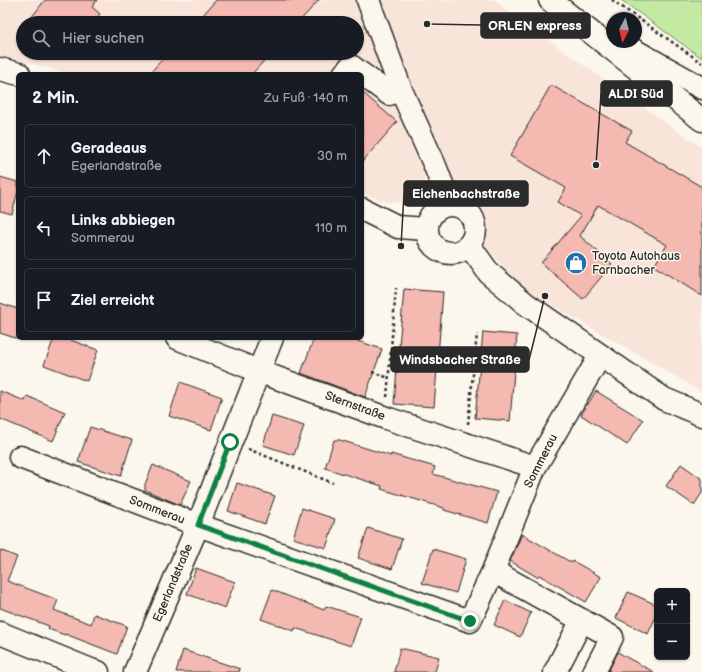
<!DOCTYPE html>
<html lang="de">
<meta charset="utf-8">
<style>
:root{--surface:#171b24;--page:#20242c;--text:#f1f3f6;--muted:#9ea1a6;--line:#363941}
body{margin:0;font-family:"Balsamiq Sans",sans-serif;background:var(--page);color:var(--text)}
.controls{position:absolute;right:12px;bottom:12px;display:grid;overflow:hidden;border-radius:6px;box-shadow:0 1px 3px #0004}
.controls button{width:36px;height:36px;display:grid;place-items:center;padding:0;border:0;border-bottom:1px solid var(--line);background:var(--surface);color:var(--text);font:20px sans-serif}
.compass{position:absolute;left:606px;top:12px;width:36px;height:36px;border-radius:50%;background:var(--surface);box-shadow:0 1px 3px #0004;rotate:187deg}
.stop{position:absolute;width:12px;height:12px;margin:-9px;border:3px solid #0b8043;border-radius:50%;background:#fff}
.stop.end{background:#0b8043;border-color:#fff;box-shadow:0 1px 4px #0008}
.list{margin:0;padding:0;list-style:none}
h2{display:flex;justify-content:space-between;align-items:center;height:52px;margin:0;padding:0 16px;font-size:17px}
h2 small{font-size:13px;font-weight:400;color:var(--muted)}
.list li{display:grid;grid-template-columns:26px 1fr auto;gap:12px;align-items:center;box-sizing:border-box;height:64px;margin:0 8px 8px;padding:0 8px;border:1px solid var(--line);border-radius:6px}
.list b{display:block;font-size:15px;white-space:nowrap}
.list p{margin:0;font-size:13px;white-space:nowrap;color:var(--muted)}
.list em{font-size:13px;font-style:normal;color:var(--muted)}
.icon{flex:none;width:22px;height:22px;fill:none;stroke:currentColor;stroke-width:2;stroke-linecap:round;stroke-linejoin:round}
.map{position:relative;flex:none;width:702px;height:672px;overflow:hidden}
.search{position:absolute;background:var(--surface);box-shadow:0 1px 3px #0004;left:16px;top:16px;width:348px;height:44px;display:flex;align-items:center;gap:10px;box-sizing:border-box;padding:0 14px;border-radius:22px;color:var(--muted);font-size:15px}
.panel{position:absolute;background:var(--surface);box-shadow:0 1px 3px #0004;left:16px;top:72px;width:348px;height:268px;border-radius:6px}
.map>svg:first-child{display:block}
.built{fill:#f9e4da;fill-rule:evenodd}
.green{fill:#c4e9a3;stroke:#788a67}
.building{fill:#f4b9b0;stroke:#2b2b2b}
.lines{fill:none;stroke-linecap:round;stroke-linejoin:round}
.minor-casing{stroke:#2b2b2b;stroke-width:25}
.major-casing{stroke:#2b2b2b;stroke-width:25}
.path{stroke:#2b2b2b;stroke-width:2.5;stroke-dasharray:3 3;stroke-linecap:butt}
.minor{stroke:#fbf7ec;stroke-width:22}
.major{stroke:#fbf7ec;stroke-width:22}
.route{stroke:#0b8043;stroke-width:5}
.labels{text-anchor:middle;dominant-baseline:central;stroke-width:3;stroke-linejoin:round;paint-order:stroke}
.poi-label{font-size:12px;fill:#2b2b2b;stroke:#fbf7ec;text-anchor:start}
.street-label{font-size:12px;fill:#2b2b2b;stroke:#fbf7ec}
.leader{fill:none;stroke:#2b2b2b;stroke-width:1.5}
.callout-dot{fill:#2b2b2b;stroke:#fbf7ec;stroke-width:1.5}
.callout{fill:#2b2b2b;stroke:#2b2b2b;stroke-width:1.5}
.callout-label{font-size:13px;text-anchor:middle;font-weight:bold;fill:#fff}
</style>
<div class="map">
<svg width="702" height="672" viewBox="0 0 702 672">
<rect width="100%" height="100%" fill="#fbf7ec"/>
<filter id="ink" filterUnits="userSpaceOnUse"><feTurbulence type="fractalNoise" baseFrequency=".025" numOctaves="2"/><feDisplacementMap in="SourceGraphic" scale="8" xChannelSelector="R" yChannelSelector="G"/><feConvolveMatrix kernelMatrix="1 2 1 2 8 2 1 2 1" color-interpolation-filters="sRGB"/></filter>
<g filter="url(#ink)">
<path class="built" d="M0 0H495L507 11 702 148V392L519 286 425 174 424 186 417 196 403 202H388L362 193V74H69L0 55ZM23 23H357V53H23Z"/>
<path class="green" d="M621 0H702V58L699 56Z"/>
<path class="building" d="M45 0H97L92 7 100 14 93 23H27Z
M216 0H319L298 23H196Z
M168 53H271L252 74H149Z
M551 85 632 131 625 142 702 187V296L654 266 667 245 598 205 580 236 612 264 583 299 541 263 581 216 558 202 566 188 510 156Z
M362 92 397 122 362 162Z
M0 177 18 182V191L12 214 0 211Z
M404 289 443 292 434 407 394 404Z
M0 303 18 309V339L0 333Z
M483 332 517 335 510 421 475 418Z
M54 338H65L98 350 87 381 44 365Z
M314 338H359L358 341 382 349 365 397 301 373Z
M180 382 222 397 211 430 169 416Z
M0 391 25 401 27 396 65 412 53 441 0 419Z
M596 391 643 420 627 445 581 415Z
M272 416 304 426 294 455 263 445Z
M90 427 132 440 121 476 78 462Z
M334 440H340L391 456V454L435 467 433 474 497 492 488 523 444 510V508L381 489 382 486 325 468Z
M681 464 702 479V493L694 505 666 486Z
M153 465 191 481 180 505 145 490V484Z
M237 483 275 496 265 524 228 511Z
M302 508 335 519 326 548 293 538Z
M368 528 402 539 392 569 358 558Z
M522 534 572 563 573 561 601 577 586 602 539 575 537 577 510 561Z
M433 549 466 559 456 593 422 583Z
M0 550 17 557 7 581 58 600 54 610 91 624 94 614 127 626 117 654 65 634V635L48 629 49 626 0 608Z
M196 568 235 582 225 608 187 594Z
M272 590 324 610 326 606 361 617 351 646 295 628 294 631 261 619Z
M628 592 657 605V614L648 634 616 618Z
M505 600 531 613 520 637 494 625Z
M400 648 439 657 435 672H394Z
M183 650 240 669 239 672H176Z
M618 652 626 657 654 672H608Z"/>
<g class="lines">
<g class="minor-casing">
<path id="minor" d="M368 0 401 90 435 166 450 205
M0 69 19 74
M344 74 351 66 389 94 401 90
M427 229a24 24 0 1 1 48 0a24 24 0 1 1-48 0Z
M362 209 398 227 426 229
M469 245 489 273 526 304 664 399 702 415
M177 338 258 371 386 418 535 467
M20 457 198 525 470 621 493 571 535 467 600 356
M493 571 612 637 594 672
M0 633 91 670 98 672
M135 672 198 525 272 338
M555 672 582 620"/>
</g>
<g class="major-casing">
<path id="major" d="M550 0 702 120
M621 43 702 88"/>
</g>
<path class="path" d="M612 0 702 63
M372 372 389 378
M387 397 396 288
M468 424 477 334
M248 449 333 483"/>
<use href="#minor" class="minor"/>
<use href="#major" class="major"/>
</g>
</g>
<g class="lines" filter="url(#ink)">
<path class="route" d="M230 442 198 525 470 621"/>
</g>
<defs>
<g id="shop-disc" transform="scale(1.15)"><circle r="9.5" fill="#1f6fb2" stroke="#fbf7ec"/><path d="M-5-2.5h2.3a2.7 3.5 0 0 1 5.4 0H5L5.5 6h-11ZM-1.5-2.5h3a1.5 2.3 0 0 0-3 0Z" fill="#fff"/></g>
</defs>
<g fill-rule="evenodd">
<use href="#shop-disc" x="576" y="263"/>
</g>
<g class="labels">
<g class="poi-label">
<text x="592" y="256">Toyota Autohaus<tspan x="592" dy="14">Farnbacher</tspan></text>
</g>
<g class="street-label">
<text transform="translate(355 406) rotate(20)">Sternstraße</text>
<text transform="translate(541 461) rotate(-63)">Sommerau</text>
<text transform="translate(157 510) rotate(21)">Sommerau</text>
<text transform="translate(173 583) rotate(-67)">Egerlandstraße</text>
</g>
</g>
<path class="leader" d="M427 24L481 25M596 165L601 94M401 246L404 194M545 296L529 360"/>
<g class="callout-dot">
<circle cx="427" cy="24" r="4"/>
<circle cx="596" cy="165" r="4"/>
<circle cx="401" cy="246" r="4"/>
<circle cx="545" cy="296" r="4"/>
</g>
<g class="callout">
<rect x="481" y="13" width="109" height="25" rx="4"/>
<rect x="601" y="81" width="71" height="25" rx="4"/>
<rect x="404" y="181" width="124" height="25" rx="4"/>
<rect x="391" y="347" width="138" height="25" rx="4"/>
</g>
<g class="callout-label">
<text x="535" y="30">ORLEN express</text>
<text x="636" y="98">ALDI Süd</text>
<text x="466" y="198">Eichenbachstraße</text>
<text x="460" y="364">Windsbacher Straße</text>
</g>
</svg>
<div class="controls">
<button>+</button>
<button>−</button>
</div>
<svg class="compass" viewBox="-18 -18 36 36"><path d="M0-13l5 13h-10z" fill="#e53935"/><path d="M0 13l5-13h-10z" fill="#9ea1a6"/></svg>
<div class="stop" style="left:230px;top:442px"></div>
<div class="stop end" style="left:470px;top:621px"></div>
<div class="search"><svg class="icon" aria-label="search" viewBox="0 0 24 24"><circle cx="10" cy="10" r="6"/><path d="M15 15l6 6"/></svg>Hier suchen</div>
<section class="panel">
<h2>2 Min.<small>Zu Fuß · 140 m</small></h2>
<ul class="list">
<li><svg class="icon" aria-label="ahead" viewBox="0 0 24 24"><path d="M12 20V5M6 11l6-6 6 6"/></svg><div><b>Geradeaus</b><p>Egerlandstraße</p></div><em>30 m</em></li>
<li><svg class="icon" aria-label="left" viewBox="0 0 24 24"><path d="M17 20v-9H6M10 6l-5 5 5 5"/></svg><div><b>Links abbiegen</b><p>Sommerau</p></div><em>110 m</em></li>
<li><svg class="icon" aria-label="arrive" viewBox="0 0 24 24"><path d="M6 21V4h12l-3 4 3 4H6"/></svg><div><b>Ziel erreicht</b></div></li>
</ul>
</section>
</div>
